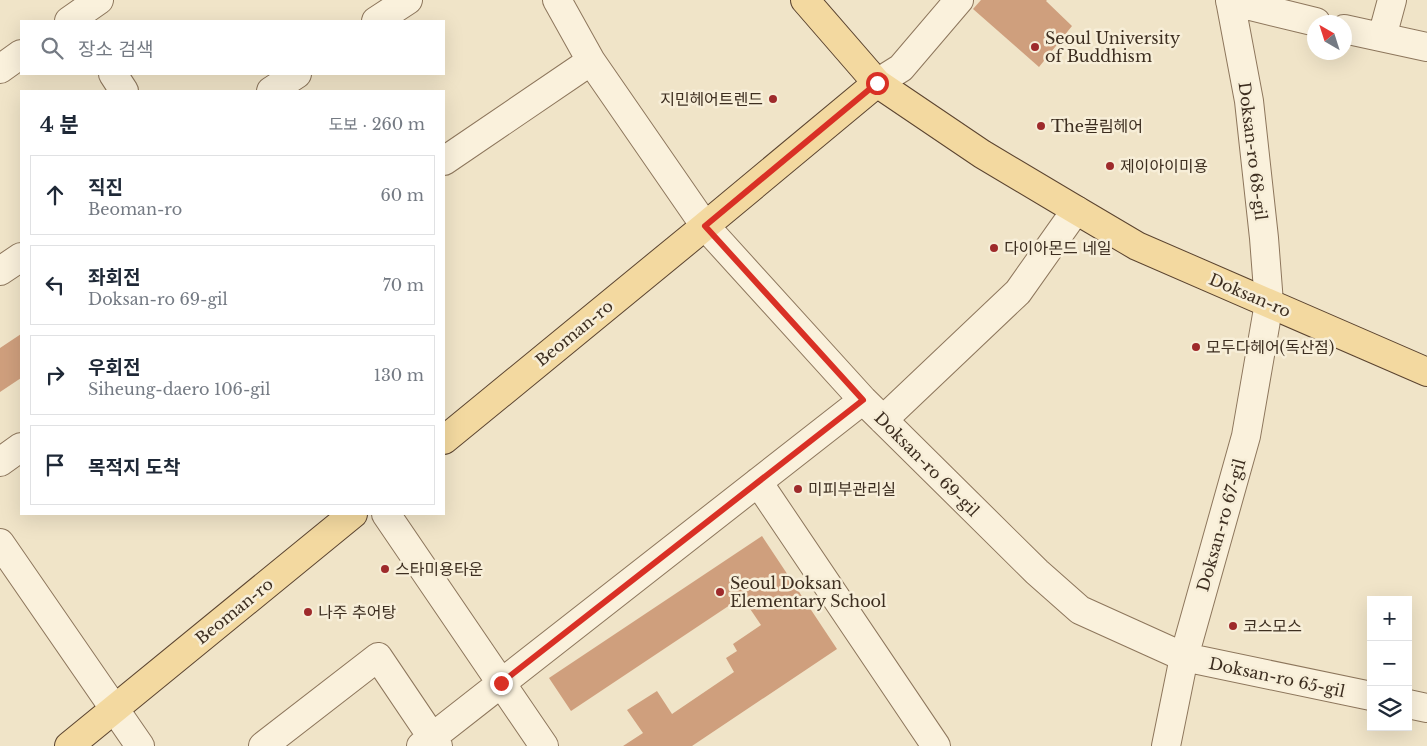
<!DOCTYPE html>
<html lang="ko">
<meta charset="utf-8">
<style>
:root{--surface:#fff;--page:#f2f2f3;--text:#1f2937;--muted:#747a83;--line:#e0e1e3}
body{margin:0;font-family:"Libre Baskerville","Noto Sans KR",serif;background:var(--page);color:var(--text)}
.controls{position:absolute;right:15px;bottom:15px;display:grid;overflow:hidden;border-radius:0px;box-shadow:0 5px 20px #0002}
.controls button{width:45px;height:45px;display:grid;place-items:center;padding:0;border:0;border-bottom:1px solid var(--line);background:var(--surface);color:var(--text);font:25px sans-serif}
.compass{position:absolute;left:1307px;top:15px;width:45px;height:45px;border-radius:50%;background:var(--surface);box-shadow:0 5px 20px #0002;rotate:321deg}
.stop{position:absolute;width:15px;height:15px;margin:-11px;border:4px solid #d93025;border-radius:50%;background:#fff}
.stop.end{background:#d93025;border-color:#fff;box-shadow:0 1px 5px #0008}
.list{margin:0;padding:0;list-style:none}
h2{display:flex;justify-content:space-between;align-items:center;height:65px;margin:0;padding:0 20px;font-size:21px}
h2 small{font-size:16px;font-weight:400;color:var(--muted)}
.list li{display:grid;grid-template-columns:32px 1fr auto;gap:15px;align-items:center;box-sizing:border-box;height:80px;margin:0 10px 10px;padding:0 10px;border:1px solid var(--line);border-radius:0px}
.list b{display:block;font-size:19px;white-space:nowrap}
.list p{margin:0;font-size:16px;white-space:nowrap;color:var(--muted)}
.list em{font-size:16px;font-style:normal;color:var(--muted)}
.icon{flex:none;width:28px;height:28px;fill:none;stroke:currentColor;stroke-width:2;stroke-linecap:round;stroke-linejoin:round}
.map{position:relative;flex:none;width:1427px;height:746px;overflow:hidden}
.search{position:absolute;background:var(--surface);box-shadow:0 5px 20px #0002;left:20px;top:20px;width:425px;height:55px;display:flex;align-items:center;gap:12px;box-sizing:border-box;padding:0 18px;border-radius:0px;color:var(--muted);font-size:19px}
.panel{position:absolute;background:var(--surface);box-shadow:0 5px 20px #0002;left:20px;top:90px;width:425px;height:425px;border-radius:0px}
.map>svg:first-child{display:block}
.building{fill:#cf9f7d}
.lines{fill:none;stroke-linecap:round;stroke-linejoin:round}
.minor-casing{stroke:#8d765c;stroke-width:30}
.major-casing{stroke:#5b4430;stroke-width:30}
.minor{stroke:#faf1dc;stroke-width:28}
.major{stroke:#f3d9a0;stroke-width:28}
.route{stroke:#d93025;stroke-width:6}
.poi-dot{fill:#9e2a2b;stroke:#f7eed8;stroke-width:2}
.labels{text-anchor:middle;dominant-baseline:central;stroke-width:5;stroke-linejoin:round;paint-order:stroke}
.poi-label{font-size:16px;fill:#3d2e20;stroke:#f7eed8;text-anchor:start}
.street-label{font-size:16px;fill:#3d2e20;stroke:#f7eed8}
</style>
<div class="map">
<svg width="1427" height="746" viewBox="0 0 1427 746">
<rect width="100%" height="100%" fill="#f0e4c8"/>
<path class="building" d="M981 0H1047L1046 1 1072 26 1039 67 973 9Z
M21 334V378L0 392V348Z
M762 536 837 649 692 746H623L643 733 627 710 657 691 672 714 734 672 726 658 737 651 733 644 761 625 742 597 571 711 549 678Z"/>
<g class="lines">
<g class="minor-casing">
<path id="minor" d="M557 0 591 61 705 226 863 400 1037 572 1080 610 1184 657 1371 696
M1230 1 1316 22
M69 21 99 0
M376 21 408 0
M1344 29 1427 47
M1382 37 1392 0
M0 69 21 54
M113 74 124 91
M877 83 901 68 959 0
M271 91 297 74
M444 161 591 61
M0 271 21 257
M883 420 1018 292 1076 210
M0 462 21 447
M758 482 936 746
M386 514 544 746
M0 543 140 746
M1408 704 1427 708
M263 746 378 657 438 746
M421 746 863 400
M1166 746 1184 657 1246 436 1269 303 1264 238 1249 101 1230 0"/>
</g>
<g class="major-casing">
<path id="major" d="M805 0 877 83 982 154 1076 210 1137 246 1427 372
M444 440 705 226 877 83
M69 746 353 514"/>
</g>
<use href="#minor" class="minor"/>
<use href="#major" class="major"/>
</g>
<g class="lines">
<path class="route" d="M501 683 863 400 705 226 877 83"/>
</g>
<g class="poi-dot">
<circle cx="1035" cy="47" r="5"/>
<circle cx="773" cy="99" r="5"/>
<circle cx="1041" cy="126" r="5"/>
<circle cx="1110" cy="166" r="5"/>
<circle cx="994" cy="248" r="5"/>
<circle cx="1196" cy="347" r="5"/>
<circle cx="798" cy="489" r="5"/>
<circle cx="385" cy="569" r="5"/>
<circle cx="720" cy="592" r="5"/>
<circle cx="308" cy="612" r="5"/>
<circle cx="1233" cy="626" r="5"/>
</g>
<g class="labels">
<g class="poi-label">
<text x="1045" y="38">Seoul University<tspan x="1045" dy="18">of Buddhism</tspan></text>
<text x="763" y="99" text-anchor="end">지민헤어트렌드</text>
<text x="1051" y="126">The끌림헤어</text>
<text x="1120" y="166">제이아이미용</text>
<text x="1004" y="248">다이아몬드 네일</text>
<text x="1206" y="347">모두다헤어(독산점)</text>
<text x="808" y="489">미피부관리실</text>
<text x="395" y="569">스타미용타운</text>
<text x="730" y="583">Seoul Doksan<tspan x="730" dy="18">Elementary School</tspan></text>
<text x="318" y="612">나주 추어탕</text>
<text x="1243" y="626">코스모스</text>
</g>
<g class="street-label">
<text transform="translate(1253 151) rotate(83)">Doksan-ro 68-gil</text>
<text transform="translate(1250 295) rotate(23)">Doksan-ro</text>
<text transform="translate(574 333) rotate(-39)">Beoman-ro</text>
<text transform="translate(927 464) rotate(45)">Doksan-ro 69-gil</text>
<text transform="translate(1221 525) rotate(-74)">Doksan-ro 67-gil</text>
<text transform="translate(234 611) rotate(-39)">Beoman-ro</text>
<text transform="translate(1277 677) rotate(12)">Doksan-ro 65-gil</text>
</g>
</g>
</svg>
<div class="controls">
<button>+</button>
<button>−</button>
<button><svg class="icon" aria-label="layers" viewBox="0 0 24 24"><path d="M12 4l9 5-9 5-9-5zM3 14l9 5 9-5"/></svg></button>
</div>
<svg class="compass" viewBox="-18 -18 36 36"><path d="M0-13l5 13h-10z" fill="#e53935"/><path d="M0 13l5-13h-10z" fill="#747a83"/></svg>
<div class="stop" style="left:877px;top:83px"></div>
<div class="stop end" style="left:501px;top:683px"></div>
<div class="search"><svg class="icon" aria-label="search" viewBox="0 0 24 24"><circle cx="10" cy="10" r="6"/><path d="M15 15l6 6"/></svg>장소 검색</div>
<section class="panel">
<h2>4 분<small>도보 · 260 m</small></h2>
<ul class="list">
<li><svg class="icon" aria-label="ahead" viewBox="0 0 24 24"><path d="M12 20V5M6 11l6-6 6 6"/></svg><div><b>직진</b><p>Beoman-ro</p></div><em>60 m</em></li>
<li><svg class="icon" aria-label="left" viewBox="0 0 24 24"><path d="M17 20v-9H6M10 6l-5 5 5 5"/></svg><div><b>좌회전</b><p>Doksan-ro 69-gil</p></div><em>70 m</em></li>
<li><svg class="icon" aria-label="right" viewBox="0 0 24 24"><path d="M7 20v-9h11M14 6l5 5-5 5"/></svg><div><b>우회전</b><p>Siheung-daero 106-gil</p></div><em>130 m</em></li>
<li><svg class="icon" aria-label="arrive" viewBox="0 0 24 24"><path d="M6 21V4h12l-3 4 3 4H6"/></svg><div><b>목적지 도착</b></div></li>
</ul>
</section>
</div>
